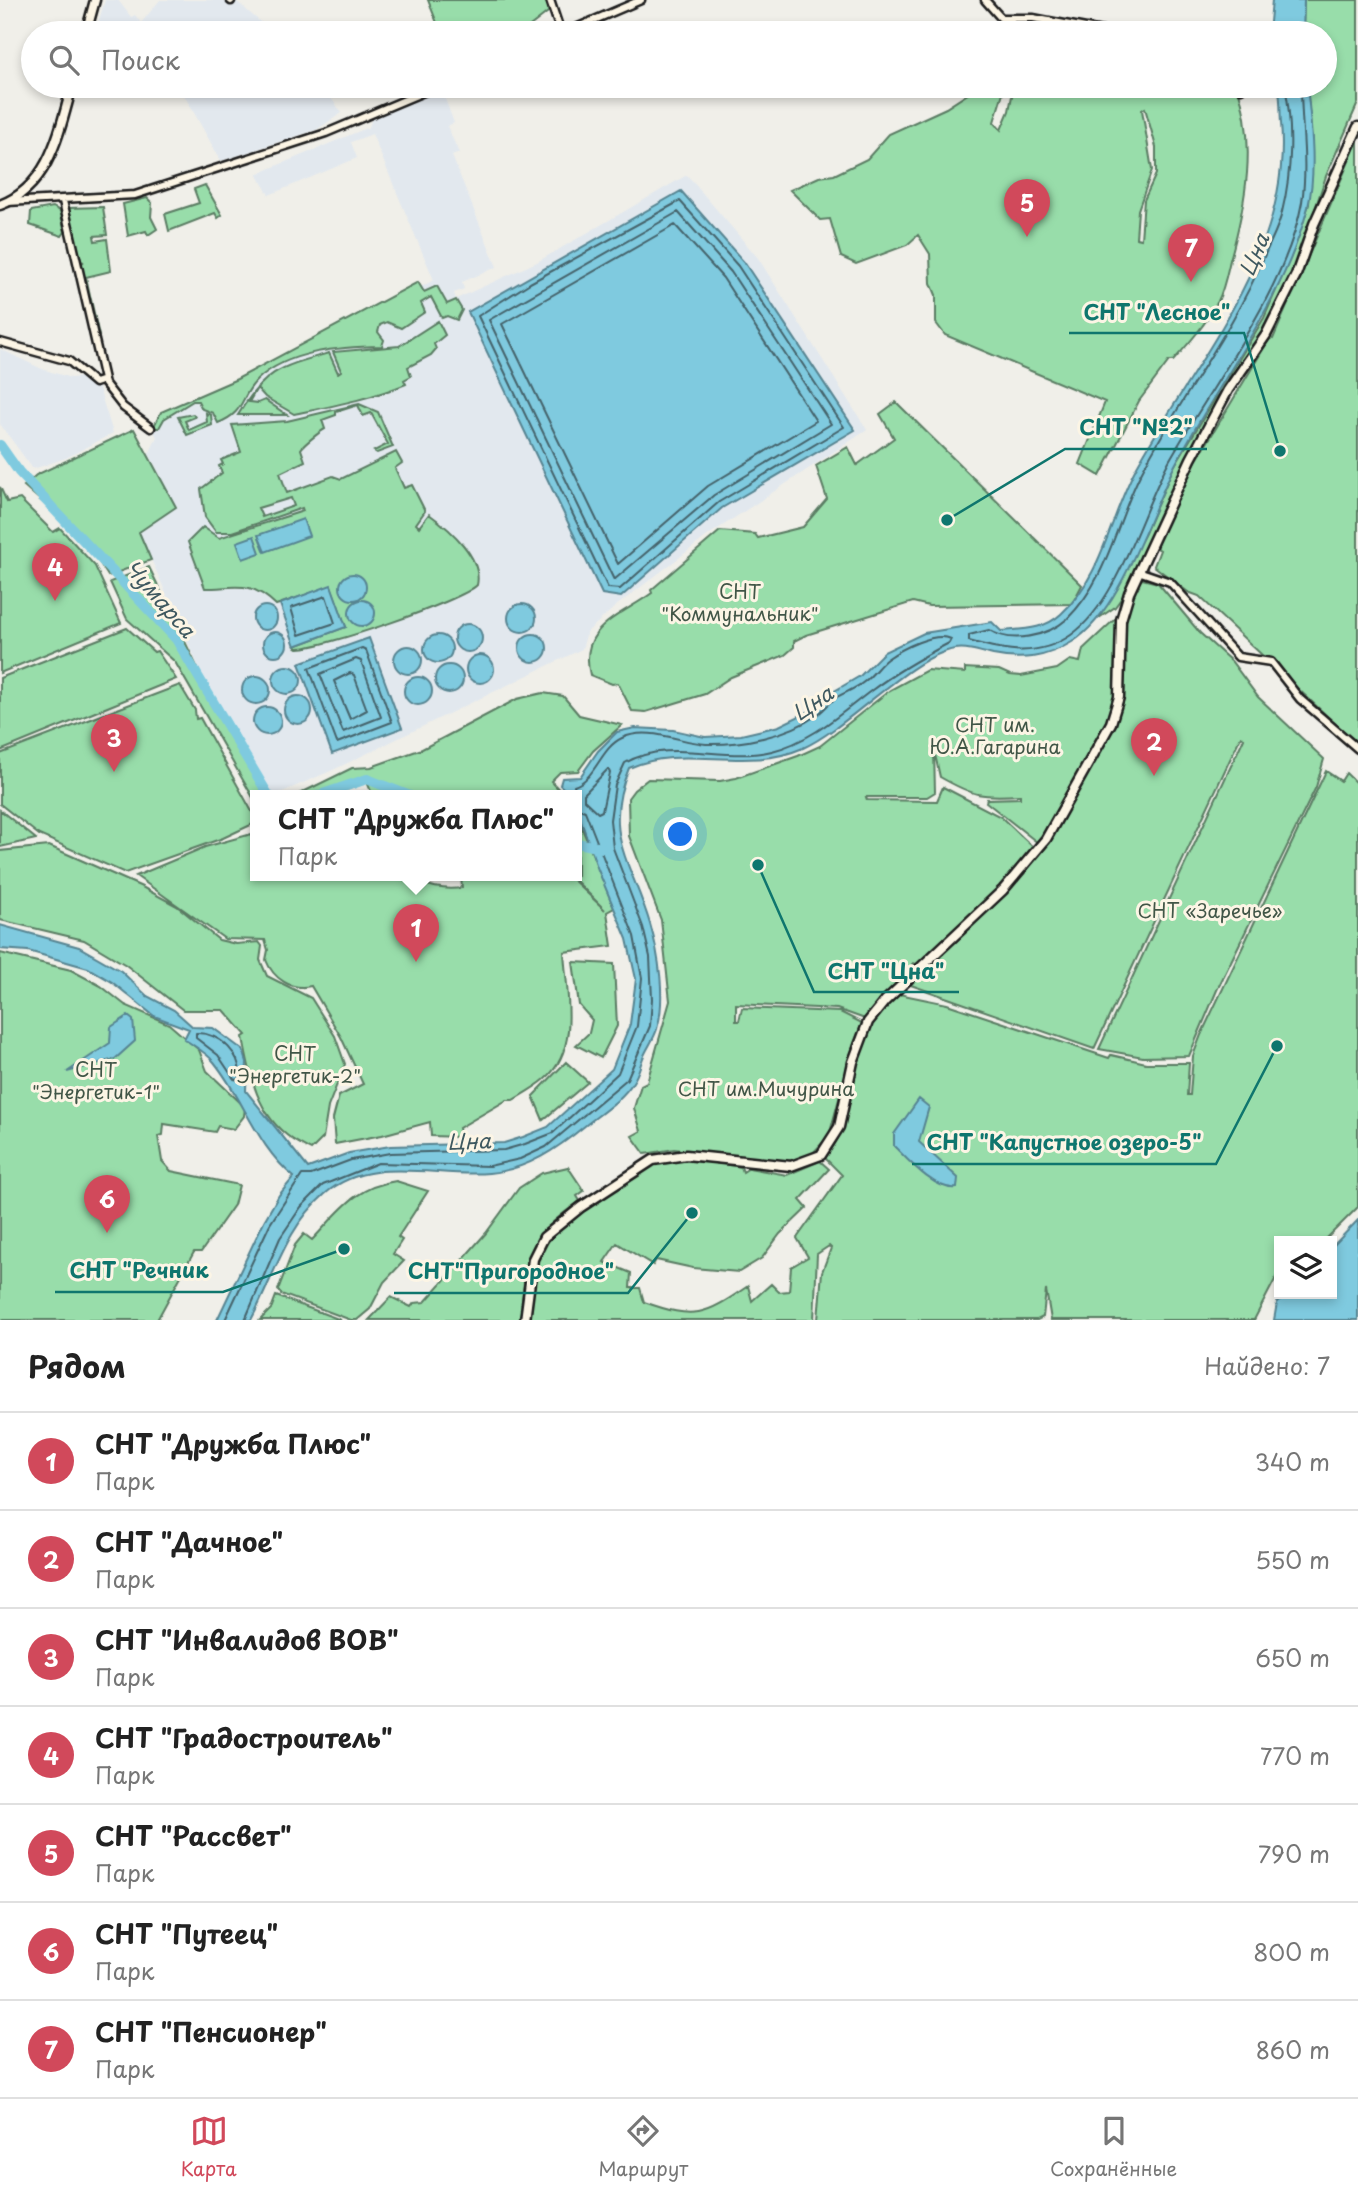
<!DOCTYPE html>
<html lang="ru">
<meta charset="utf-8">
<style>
:root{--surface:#fff;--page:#f6f6f6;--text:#222;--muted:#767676;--line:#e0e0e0;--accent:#d1495b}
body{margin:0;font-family:"Playpen Sans",sans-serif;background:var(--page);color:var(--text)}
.controls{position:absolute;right:21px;bottom:21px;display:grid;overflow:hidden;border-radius:0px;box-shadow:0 4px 10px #0003}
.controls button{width:63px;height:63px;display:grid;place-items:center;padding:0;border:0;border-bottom:2px solid var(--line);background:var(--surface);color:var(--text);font:35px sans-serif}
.you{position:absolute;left:681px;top:835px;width:24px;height:24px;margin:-18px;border:5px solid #fff;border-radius:50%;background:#1a73e8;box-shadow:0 0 0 10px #1a73e833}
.badge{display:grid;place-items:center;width:46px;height:46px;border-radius:50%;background:var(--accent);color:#fff;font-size:23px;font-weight:700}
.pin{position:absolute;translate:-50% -58px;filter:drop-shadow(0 2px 4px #0008)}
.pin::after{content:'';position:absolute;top:37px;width:24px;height:21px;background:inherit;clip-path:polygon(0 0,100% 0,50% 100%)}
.popup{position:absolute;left:250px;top:790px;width:332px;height:91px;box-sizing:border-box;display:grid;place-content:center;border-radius:0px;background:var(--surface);filter:drop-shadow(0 2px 5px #0005);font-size:23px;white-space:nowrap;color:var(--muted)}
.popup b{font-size:26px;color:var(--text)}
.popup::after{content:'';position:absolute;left:50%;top:100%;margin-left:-14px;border:14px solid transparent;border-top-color:var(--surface)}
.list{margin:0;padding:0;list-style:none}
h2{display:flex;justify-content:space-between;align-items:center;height:91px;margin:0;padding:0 28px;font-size:30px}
h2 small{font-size:23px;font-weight:400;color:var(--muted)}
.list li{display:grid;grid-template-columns:46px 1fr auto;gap:21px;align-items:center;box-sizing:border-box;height:98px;padding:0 28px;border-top:2px solid var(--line)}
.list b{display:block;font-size:26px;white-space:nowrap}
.list p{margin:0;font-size:23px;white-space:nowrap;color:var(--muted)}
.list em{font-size:23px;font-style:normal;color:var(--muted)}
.icon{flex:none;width:38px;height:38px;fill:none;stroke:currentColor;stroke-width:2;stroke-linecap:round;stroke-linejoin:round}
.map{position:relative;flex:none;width:1358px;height:1320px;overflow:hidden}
.search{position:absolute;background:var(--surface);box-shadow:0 4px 10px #0003;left:21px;right:21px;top:21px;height:77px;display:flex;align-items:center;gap:18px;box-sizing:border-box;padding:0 24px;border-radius:38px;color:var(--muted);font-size:26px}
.sheet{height:777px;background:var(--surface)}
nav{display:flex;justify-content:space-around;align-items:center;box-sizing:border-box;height:98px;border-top:2px solid var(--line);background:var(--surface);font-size:19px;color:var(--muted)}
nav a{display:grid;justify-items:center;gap:4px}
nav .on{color:var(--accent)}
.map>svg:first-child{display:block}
.built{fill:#e2e8ee}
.green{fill:#98ddaa;stroke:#5a7c63;stroke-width:2;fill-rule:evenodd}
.water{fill:#7fcadf;stroke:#578491;stroke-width:2}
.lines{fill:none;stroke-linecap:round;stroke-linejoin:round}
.shore{stroke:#44626a;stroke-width:2}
.river{stroke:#7fcadf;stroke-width:10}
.street-casing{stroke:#1c1c1c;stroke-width:11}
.secondary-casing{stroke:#1c1c1c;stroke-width:13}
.street{stroke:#fcf5e5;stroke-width:6}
.secondary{stroke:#fcf5e5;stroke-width:8}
.labels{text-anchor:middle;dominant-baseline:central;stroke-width:6;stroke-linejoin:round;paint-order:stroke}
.park-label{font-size:19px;fill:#415647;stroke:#fcf5e5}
.water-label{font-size:21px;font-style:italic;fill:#3f5960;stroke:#fcf5e5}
.leader{fill:none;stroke:#0f766e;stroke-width:2.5}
.callout-dot{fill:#0f766e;stroke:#fcf5e5;stroke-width:2.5}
.callout-label{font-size:21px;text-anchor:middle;font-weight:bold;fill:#0f766e;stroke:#fcf5e5;stroke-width:6;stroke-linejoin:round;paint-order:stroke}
</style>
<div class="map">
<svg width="1358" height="1320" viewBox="0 0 1358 1320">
<rect width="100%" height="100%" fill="#f0efe9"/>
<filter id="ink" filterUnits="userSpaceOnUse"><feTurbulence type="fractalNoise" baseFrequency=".0143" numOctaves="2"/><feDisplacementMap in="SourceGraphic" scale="14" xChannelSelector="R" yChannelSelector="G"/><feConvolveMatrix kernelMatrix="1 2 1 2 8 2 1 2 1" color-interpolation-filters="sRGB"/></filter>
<g filter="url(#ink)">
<path class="built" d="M105 0H118L131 17 135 15 141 23 160 0H235L273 33H95Z
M179 86H322L342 113 316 130 221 161Z
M441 88 454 123 447 126 459 153 452 156 497 267 462 282 464 289 454 293 456 299 537 262 687 175 758 258 867 430 710 534 616 606 587 632 582 649 333 770 273 796 199 668 139 532 176 507 149 454 157 437 153 429 161 412 237 379 418 282 421 287 434 280 372 134 351 142 357 158 269 195 257 174 369 127 372 118Z
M0 349 42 369 71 378 95 376 113 433 66 458 33 469 0 424Z"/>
<path class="green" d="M428 0H550L548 12 521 33H441Z
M1304 0H1358V103L1326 176 1296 266 1272 320 1179 478 1128 589 1115 607 1099 618 1145 533 1173 468 1264 318 1294 249 1309 204 1312 142 1307 86H1325V33H1303Z
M980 86H1005L994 122 1001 130 1009 111 1014 86H1237C1257 143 1246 203 1230 260 1227 273 1224 289 1218 301 1206 324 1190 342 1173 361H1169L1139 401 1100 476 1080 464 1105 402 945 335 936 323V295L931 283 930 254 918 235 907 245 856 264 841 257 830 219 820 220 790 190 819 177 834 175 867 159 889 134 946 108ZM1145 108 1156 147V174L1144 200 1141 239 1136 238 1138 210 1152 170 1142 110Z
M1358 140V745L1199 596 1188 592 1154 566 1160 550 1155 547 1192 468 1270 338 1273 339Z
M205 185 222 215 218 218 215 213 169 231 165 214 199 203 194 189Z
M147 198 152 203 151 217 157 229 148 235 146 231 128 236 123 204Z
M53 207 60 211 65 232 62 236 30 225 31 211Z
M103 207 107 235 94 236 95 241 107 239 111 271 86 277 99 336 95 337 80 263 84 262 80 261 68 208Z
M418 282 424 292 437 286 447 304 456 300 462 310 457 320 447 316 442 318 431 297 421 303 425 312 401 328 387 322 380 325 378 332 384 340 382 346C342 347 288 350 257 380 239 398 246 412 218 423L213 413 202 409 198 401H193L164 419 159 428H153L161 412 237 379Z
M438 321 445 335 434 344 436 349 431 355 408 367 411 376 404 380 406 384C370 399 332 406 294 414L265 397 257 388 249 402 258 403 265 400 287 415H238C265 370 280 367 329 353L338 373 341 371 333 352 399 346Z
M896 402 1082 585 1072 604 929 606 913 602 806 635 794 641V647L785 655 731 677 705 694 646 712 632 711 618 683 612 684 590 675C578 627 619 617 652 593L651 590 720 531 755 534 758 538 803 527 827 499 816 466 848 447 857 465 894 438 880 414Z
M359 404 378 412 393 447 377 453 374 451 388 444 371 413 363 416 358 405 336 412V415L322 420 325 429C321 431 304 444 301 449L305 461 280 473 287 493 333 476 341 479 396 452 402 463 395 468 404 488 412 485 425 511 416 524 419 527 429 514C450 529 483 558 477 585 462 601 320 649 298 648L295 646 346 627 331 586 276 605C249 579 237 588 205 588L188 542 203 527 219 538 303 511 302 508 232 532H216L205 517 201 489 222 473 219 466 223 464 221 460 241 452 232 425 287 421ZM291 498 294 506 262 517 258 508Z
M206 413 211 415 212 425 187 435 178 417 193 414 195 417 185 421 189 430 207 422Z
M134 429 176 507 139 532 151 560 108 576C86 539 56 514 24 486L36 475Z
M0 487 7 502 20 499 53 532 60 528 95 566 121 623 0 673Z
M149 567 201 675 271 796H255V801L175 662 127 619 110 582Z
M1142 579 1158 583 1200 633 1232 662 1258 697 1324 759 1316 787 1217 990 1189 1056 1143 1057 1099 1049 1244 738 1241 736 1094 1049 908 984 947 950 1017 881 1048 844 1109 735 1121 704 1125 612 1133 588Z
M1116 618C1116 643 1120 670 1116 694 1109 740 1061 802 1038 843L986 802 987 799 1020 798V795C981 797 975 797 940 777L934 750 935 792 927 797H866L867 800 937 801 943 787 1001 817 1033 847 1007 881 929 958 926 956 917 965 914 963 865 1019 837 1009 736 1004V1021H739L742 1008 840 1012 862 1023 854 1043 829 1136 809 1157 782 1162 674 1149 645 1154 632 1136 641 1131 634 1108 641 1085 647 1082 670 1001 661 920 629 836 628 798 634 790 648 779 720 781 736 778 798 756 820 746 890 690 927 670 965 673V668L999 670 1010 675 1021 676 1057 669 1070 660 1080 662 1083 649Z
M127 628 154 652 157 651 176 679 0 751V678Z
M180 685 195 710 196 719 200 718 255 817V823L223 838 125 873 39 835 0 804V754Z
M543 693 563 696 579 715 622 725 593 751 578 771 560 772 551 781 565 796H373L367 782 331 796H295L352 768 371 767 422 749 517 699Z
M1326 771 1341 781 1346 773 1358 785V1207L1324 1241H1279V1272L1254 1320H1051L1046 1290 1043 1317 1037 1320H818L822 1272 831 1248 829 1246 817 1254 814 1320H528C531 1301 530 1274 538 1256 548 1232 635 1170 661 1162 684 1155 717 1164 741 1167L743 1172 749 1168 787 1175 820 1161 829 1169 800 1200 807 1208 780 1234 762 1258 739 1272 693 1268 656 1260 653 1265 617 1243 604 1262 631 1273 630 1288H640L644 1302C695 1320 704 1316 748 1286L752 1301 771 1284 779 1292 789 1291 791 1267 808 1257 797 1238 842 1175 825 1158C866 1111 841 1032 899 994L947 1004 1109 1058 1111 1055 1146 1063H1189L1187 1095H1190L1193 1056 1201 1035Z
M0 810 36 839 0 847Z
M577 816 614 908 607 912 612 946 564 952C566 991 581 1048 545 1079 536 1087 523 1094 513 1100H507L459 1128 461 1137 431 1136 430 1122 382 1135 335 1144 333 1119 339 1096 363 1084 341 1037 311 986C291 991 273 978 266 960L268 950 265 940 225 939 136 876 205 847 255 833V876H413C423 888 447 890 462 888L461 876H569L605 910 571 876H577Z
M49 846 142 887 177 906 219 940 236 944 259 942 262 946 260 960 267 976 311 998 335 1036 345 1064 328 1107 323 1138 311 1150C304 1146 298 1143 292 1139 257 1115 250 1076 243 1037L246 1035 224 1010H183L126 965 84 940 0 920V851Z
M0 953 71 970 101 986 125 1005 169 1024 199 1050 207 1071 245 1107 244 1116 234 1129 218 1126 215 1132 164 1124 163 1135 158 1136 162 1161 171 1171 239 1185 234 1205 201 1252H194L157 1320H0Z
M573 962 614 964 617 1026 601 1058 576 1045 589 1033 592 1020 579 1005Z
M566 1062 588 1082 543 1120 533 1096Z
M568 1167 584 1191 577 1196 580 1201C523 1241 527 1255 520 1320H369L391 1297 411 1307 414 1303 425 1302 486 1233 519 1188 542 1173Z
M396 1181 428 1191 398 1237 402 1240 393 1254 404 1261 384 1282 370 1309 357 1320H351L281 1294 278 1290 295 1245 304 1234 312 1240C340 1211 354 1187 396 1181Z
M276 1296 341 1320H260L271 1309Z"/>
<path class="water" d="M1272 0H1304L1303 33H1269Z
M1278 86H1307C1311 124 1317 169 1308 207 1282 306 1219 379 1174 467 1149 516 1120 613 1072 642 1046 658 1022 661 993 655 981 652 968 647 955 649 911 656 848 728 803 748 744 774 685 743 629 768 601 834 632 863 650 924 659 954 666 999 657 1029 654 1039 647 1048 643 1058 640 1066 638 1075 633 1082 623 1099 601 1113 586 1125 557 1149 527 1170 489 1173 436 1178 369 1154 325 1194 285 1229 275 1275 251 1320H217L264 1221 279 1195 294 1177C256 1146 244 1099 214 1062 207 1053 194 1046 184 1039L189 1029 154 1016 112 982 88 968 28 951 0 949V925L79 947 121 971 147 996 174 1010 193 1027 213 1028 243 1050 247 1062 246 1091 308 1168 349 1153 390 1146 504 1143 523 1137 548 1127 612 1069 630 1024 636 979 627 939 598 870 577 809V796H571L560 785 562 778 580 777 598 751 617 732 635 728 673 730 705 737 741 735 779 726 812 710 831 693 860 676 884 652 924 633 992 622 1001 631C1023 629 1044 630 1061 614 1103 576 1110 516 1136 468 1195 360 1293 254 1281 123 1280 111 1281 97 1278 86Z
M681 191 744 262 855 430 722 508 621 597 602 594 468 312Z
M303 519 309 536 265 552 258 535Z
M254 536 260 553 243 559 237 542Z
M340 587a13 13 0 1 1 26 0a13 13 0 1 1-26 0Z
M331 585 346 627 295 646 280 604Z
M349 613a13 13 0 1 1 26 0a13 13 0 1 1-26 0Z
M508 618a14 14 0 1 1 28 0a14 14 0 1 1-28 0Z
M253 618a12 12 0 1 1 24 0a12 12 0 1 1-24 0Z
M454 638a14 14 0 1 1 28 0a14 14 0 1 1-28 0Z
M263 644a12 12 0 1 1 24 0a12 12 0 1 1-24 0Z
M519 648a14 14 0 1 1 28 0a14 14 0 1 1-28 0Z
M424 649a14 14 0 1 1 28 0a14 14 0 1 1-28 0Z
M369 638 402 728 332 754 299 663Z
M394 660a14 14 0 1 1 28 0a14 14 0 1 1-28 0Z
M466 669a14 14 0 1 1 28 0a14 14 0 1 1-28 0Z
M435 679a14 14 0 1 1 28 0a14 14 0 1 1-28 0Z
M273 680a14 14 0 1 1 28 0a14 14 0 1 1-28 0Z
M242 690a14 14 0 1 1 28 0a14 14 0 1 1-28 0Z
M404 691a14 14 0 1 1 28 0a14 14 0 1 1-28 0Z
M284 710a14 14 0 1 1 28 0a14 14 0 1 1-28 0Z
M253 721a14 14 0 1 1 28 0a14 14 0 1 1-28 0Z
M128 1016 133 1020 135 1041 115 1059 67 1072 110 1043 111 1027Z
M919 1099 929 1107 919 1142 958 1178 957 1188C935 1191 908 1160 894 1146V1134Z
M1358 1220V1320H1274L1277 1303 1286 1294H1332V1247Z"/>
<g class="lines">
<path class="shore" d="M1285 86C1293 126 1292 172 1282 212 1279 227 1270 242 1264 257 1232 333 1179 399 1141 473 1116 522 1108 579 1067 619 1047 637 1011 644 989 630L969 635V641C1005 651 1038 658 1071 635 1119 601 1141 512 1169 461 1212 385 1287 288 1302 202 1308 163 1301 125 1301 86
M680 201 738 266 844 427 719 502 620 589 608 588 478 316 530 283Z
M678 212 731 272 831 424 714 495 614 580 489 320Z
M675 225 723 278 816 421 708 486 618 564 502 324Z
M326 596 335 623 299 635 291 608Z
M362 648 366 650 392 722 337 743 309 668Z
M356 659 361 661 381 717 343 732 320 674Z
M350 673 354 675 367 710 350 719 334 681Z
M608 769 610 773 602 811 598 813 584 800V794Z
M196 1033C220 1032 244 1056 239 1080L234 1079 218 1055 196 1038Z
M225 1320 270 1224 302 1175H311L351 1160 390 1153 504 1150 525 1144 553 1133 618 1073 637 1026 642 978 634 936 585 811 577 808
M245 1320 280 1238 301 1207 323 1185 378 1163 489 1166 520 1159 546 1147 627 1079 650 1026 652 999 650 957 643 927 613 848 610 820 615 785 625 763C671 737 723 763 772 751 812 741 840 714 872 690 896 672 922 657 949 643L951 639C935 631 901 649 887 659 879 665 873 675 865 681 857 688 846 692 837 697 830 702 824 710 817 715 788 736 741 745 706 744 680 742 648 726 622 738 600 748 596 779 574 786L575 796"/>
<path class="river" d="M0 445 19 472 176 639 269 796
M317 796 367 779 410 796
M577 843 602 848"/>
<g class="street-casing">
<path id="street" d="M230 0 231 1
M550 0 561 33
M985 0 1001 18H1033L1112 33
M564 33 641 0
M1240 86 1241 89
M63 201 105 384 123 407 151 428
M7 202 135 195 326 133 438 86
M0 342 69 361 95 383 104 380
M1141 572 1170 582 1238 657 1271 662 1300 699 1358 749"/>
</g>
<g class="secondary-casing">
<path id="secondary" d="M86 33 95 0
M0 205C50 186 59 132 72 86
M525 1320 533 1259 544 1237 581 1207 653 1160 686 1155 791 1166 821 1155 839 1127 853 1062 868 1022 885 1001 1003 890 1046 839 1111 723 1119 697 1121 620 1129 593 1191 459 1228 390 1266 335 1296 275 1314 224 1358 127"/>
</g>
<use href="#street" class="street"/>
<use href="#secondary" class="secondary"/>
</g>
</g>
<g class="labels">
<g class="park-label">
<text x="740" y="591">СНТ<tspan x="740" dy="22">"Коммунальник"</tspan></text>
<text x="995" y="724">СНТ им.<tspan x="995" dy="22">Ю.А.Гагарина</tspan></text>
<text x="1210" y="910">СНТ «Заречье»</text>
<text x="295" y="1053">СНТ<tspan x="295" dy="22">"Энергетик-2"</tspan></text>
<text x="96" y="1069">СНТ<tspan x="96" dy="22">"Энергетик-1"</tspan></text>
<text x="766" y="1088">СНТ им.Мичурина</text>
</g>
<g class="water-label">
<text transform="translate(1253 254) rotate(-67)">Цна</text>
<text transform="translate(161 598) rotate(49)">Чумарса</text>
<text transform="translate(812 702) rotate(-34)">Цна</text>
<text transform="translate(469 1140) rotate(-2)">Цна</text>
</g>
</g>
<path class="leader" d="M1280 451L1244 333H1069M947 520L1065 449H1207M758 865L814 992H959M1277 1046L1216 1164H912M344 1249L223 1292H55M692 1213L628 1293H394"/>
<g class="callout-dot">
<circle cx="1280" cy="451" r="7"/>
<circle cx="947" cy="520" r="7"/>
<circle cx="758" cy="865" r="7"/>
<circle cx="1277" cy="1046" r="7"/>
<circle cx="344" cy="1249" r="7"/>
<circle cx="692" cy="1213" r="7"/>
</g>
<g class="callout-label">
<text x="1157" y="320">СНТ "Лесное"</text>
<text x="1136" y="435">СНТ "№2"</text>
<text x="886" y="979">СНТ "Цна"</text>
<text x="1064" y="1150">СНТ "Капустное озеро-5"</text>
<text x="139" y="1278">СНТ "Речник</text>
<text x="511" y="1279">СНТ"Пригородное"</text>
</g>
</svg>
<div class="controls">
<button><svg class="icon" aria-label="layers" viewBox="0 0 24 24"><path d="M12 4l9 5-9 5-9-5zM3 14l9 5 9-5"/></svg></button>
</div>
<div class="you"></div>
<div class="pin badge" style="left:416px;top:962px">1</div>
<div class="popup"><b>СНТ &quot;Дружба Плюс&quot;</b>Парк</div>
<div class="pin badge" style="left:1154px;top:776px">2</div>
<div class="pin badge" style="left:114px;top:772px">3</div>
<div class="pin badge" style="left:55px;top:601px">4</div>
<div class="pin badge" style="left:1027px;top:237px">5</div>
<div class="pin badge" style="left:107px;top:1233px">6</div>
<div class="pin badge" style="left:1191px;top:282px">7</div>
<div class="search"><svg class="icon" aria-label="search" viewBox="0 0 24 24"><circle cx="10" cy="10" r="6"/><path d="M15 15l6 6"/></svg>Поиск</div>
</div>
<section class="sheet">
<h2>Рядом<small>Найдено: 7</small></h2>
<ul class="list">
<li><span class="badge">1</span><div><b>СНТ &quot;Дружба Плюс&quot;</b><p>Парк</p></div><em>340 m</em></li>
<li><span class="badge">2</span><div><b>СНТ &quot;Дачное&quot;</b><p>Парк</p></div><em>550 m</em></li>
<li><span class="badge">3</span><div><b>СНТ &quot;Инвалидов ВОВ&quot;</b><p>Парк</p></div><em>650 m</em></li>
<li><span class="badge">4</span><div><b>СНТ &quot;Градостроитель&quot;</b><p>Парк</p></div><em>770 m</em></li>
<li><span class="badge">5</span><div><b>СНТ &quot;Рассвет&quot;</b><p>Парк</p></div><em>790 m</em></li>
<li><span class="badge">6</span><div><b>СНТ &quot;Путеец&quot;</b><p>Парк</p></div><em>800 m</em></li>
<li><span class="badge">7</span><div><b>СНТ &quot;Пенсионер&quot;</b><p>Парк</p></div><em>860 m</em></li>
</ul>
</section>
<nav>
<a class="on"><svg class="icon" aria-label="map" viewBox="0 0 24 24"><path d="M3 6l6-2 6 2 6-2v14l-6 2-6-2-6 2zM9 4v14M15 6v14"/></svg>Карта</a>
<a><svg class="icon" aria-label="directions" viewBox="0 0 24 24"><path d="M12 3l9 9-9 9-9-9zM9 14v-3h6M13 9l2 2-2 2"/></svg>Маршрут</a>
<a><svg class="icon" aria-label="saved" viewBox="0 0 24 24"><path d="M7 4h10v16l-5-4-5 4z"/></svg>Сохранённые</a>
</nav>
